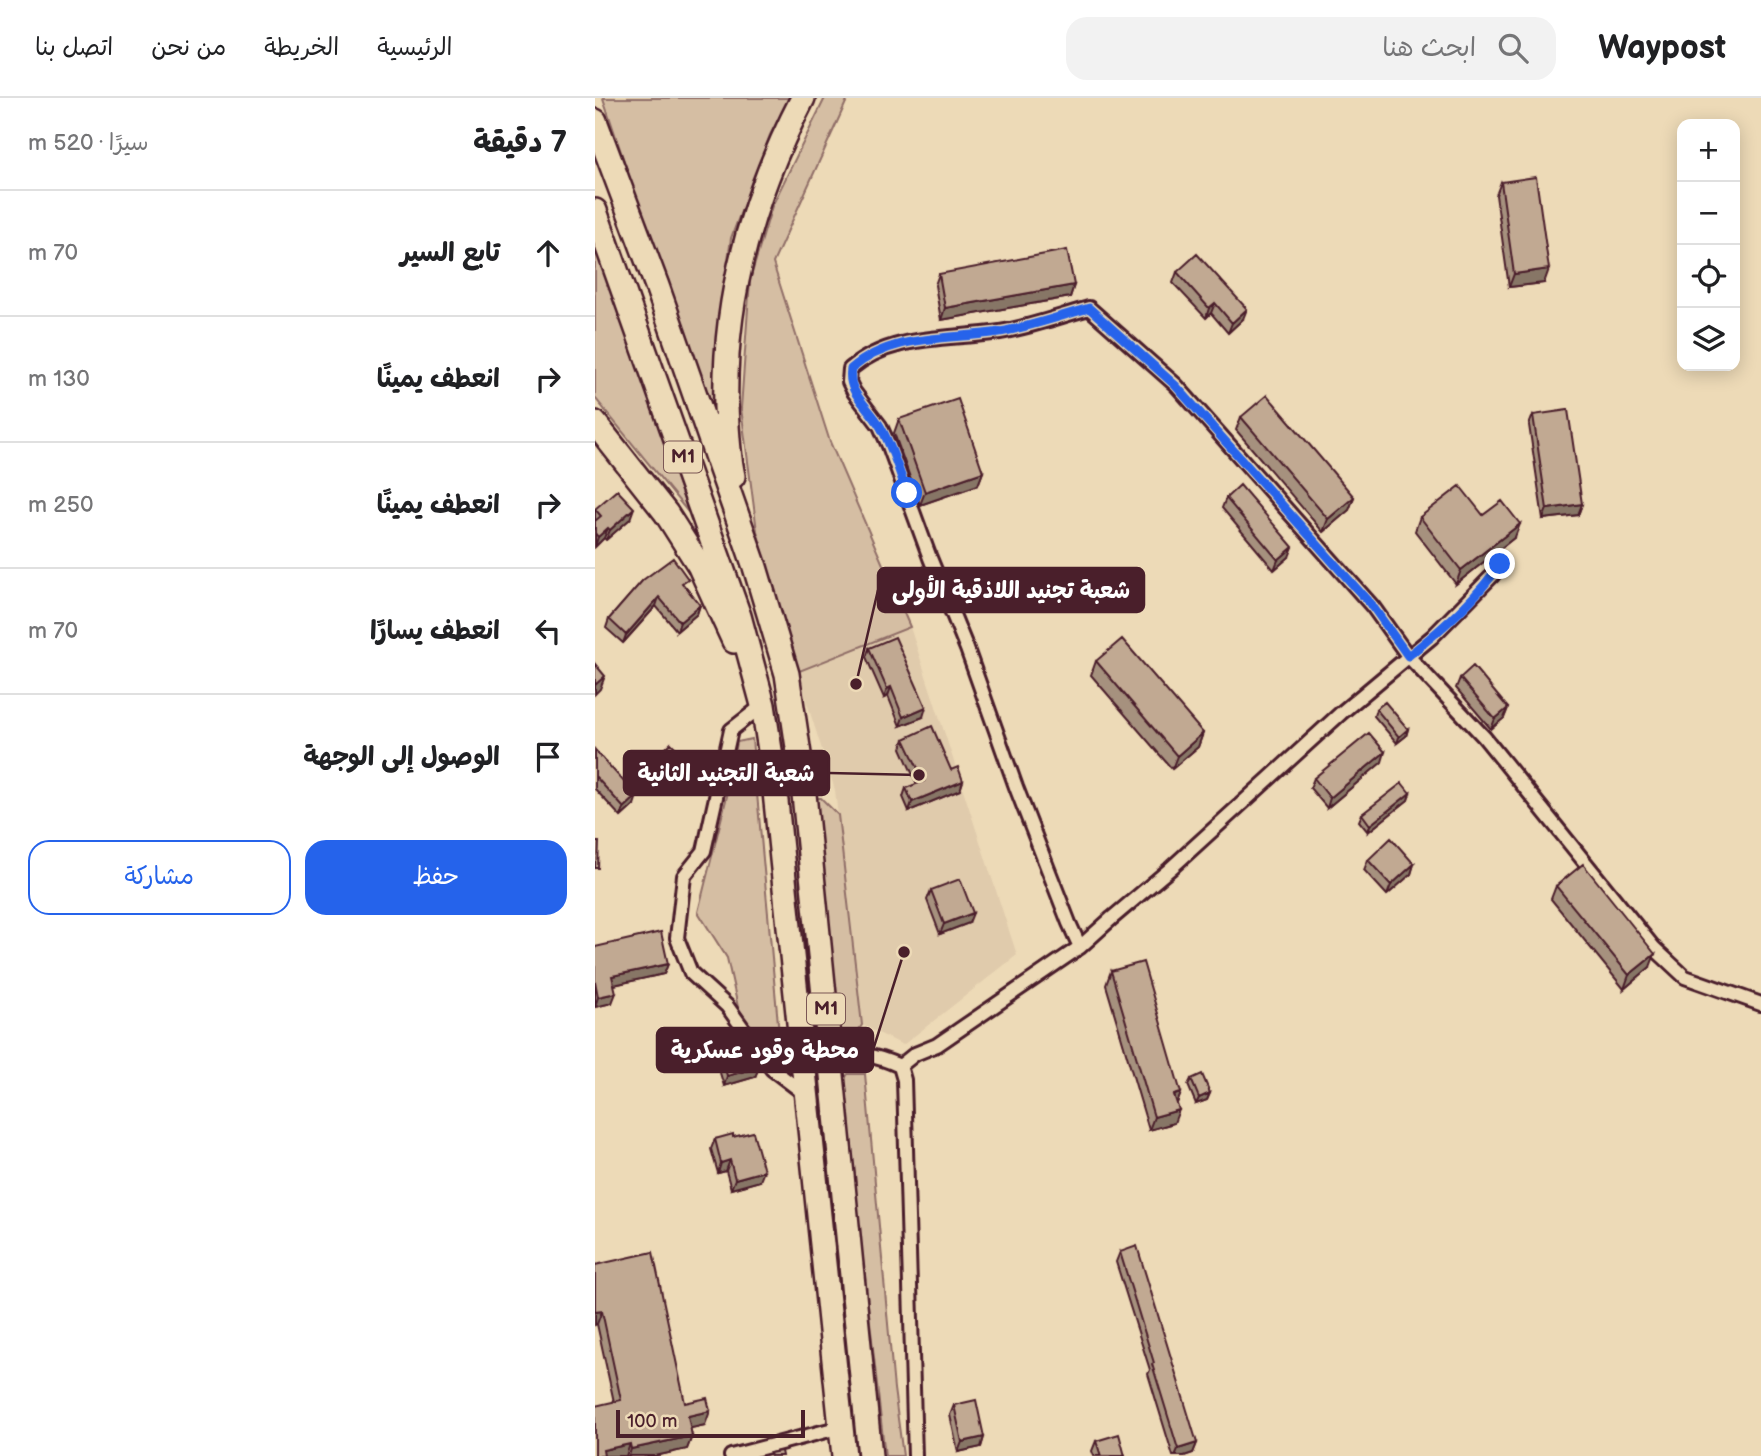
<!DOCTYPE html>
<html lang="ar">
<meta charset="utf-8">
<style>
:root{--surface:#fff;--page:#f2f2f2;--text:#202124;--muted:#757577;--line:#e0e0e0;--accent:#2563eb}
body{margin:0;font-family:"Balsamiq Sans","Playpen Sans Arabic",sans-serif;background:var(--page);color:var(--text);direction:rtl}
.controls{position:absolute;right:21px;top:21px;display:grid;overflow:hidden;border-radius:14px;box-shadow:0 4px 18px #0003}
.controls button{width:63px;height:63px;display:grid;place-items:center;padding:0;border:0;border-bottom:2px solid var(--line);background:var(--surface);color:var(--text);font:35px sans-serif}
.scale{position:absolute;left:21px;bottom:18px;width:189px;box-sizing:border-box;padding-left:7px;border:4px solid #4a1f2b;border-top:0;font-size:19px;line-height:24px;white-space:nowrap;color:#4a1f2b;-webkit-text-stroke:5px #eddab7;paint-order:stroke}
.stop{position:absolute;width:21px;height:21px;margin:-16px;border:5px solid #2563eb;border-radius:50%;background:#fff}
.stop.end{background:#2563eb;border-color:#fff;box-shadow:0 2px 7px #0008}
.list{margin:0;padding:0;list-style:none}
h2{display:flex;justify-content:space-between;align-items:center;height:91px;margin:0;padding:0 28px;font-size:30px}
h2 small{font-size:23px;font-weight:400;color:var(--muted)}
.list li{display:grid;grid-template-columns:46px 1fr auto;gap:21px;align-items:center;box-sizing:border-box;height:126px;padding:0 28px;border-top:2px solid var(--line)}
.list b{display:block;font-size:26px;white-space:nowrap}
.list em{font-size:23px;font-style:normal;color:var(--muted)}
.actions{display:flex;gap:14px;padding:21px 28px}
.actions a{flex:1;padding:16px 0;border:2px solid var(--accent);border-radius:21px;text-align:center;font-size:24px;color:var(--accent)}
.actions .main{background:var(--accent);color:#fff}
.icon{flex:none;width:38px;height:38px;fill:none;stroke:currentColor;stroke-width:2;stroke-linecap:round;stroke-linejoin:round}
.map{position:relative;flex:none;width:1166px;height:1358px;overflow:hidden;direction:ltr}
header{display:flex;align-items:center;gap:42px;box-sizing:border-box;height:98px;padding:0 35px;background:var(--surface);border-bottom:2px solid var(--line)}
header strong{font-size:33px}
nav{display:flex;gap:38px;margin-inline-start:auto;font-size:24px}
.search{width:490px;height:63px;background:var(--page);display:flex;align-items:center;gap:18px;box-sizing:border-box;padding:0 24px;border-radius:21px;color:var(--muted);font-size:26px}
main{display:flex}
aside{flex:1;background:var(--surface)}
.map>svg:first-child{display:block}
.built{fill:#e0cbac}
.green{fill:#d5bea3;stroke:#906e67;stroke-width:2}
.lines{fill:none;stroke-linecap:round;stroke-linejoin:round}
.street-casing{stroke:#4a1f2b;stroke-width:18}
.highway-casing{stroke:#4a1f2b;stroke-width:28}
.street{stroke:#eddab7;stroke-width:12}
.highway{stroke:#eddab7;stroke-width:23}
.wall{fill:#a6917e;stroke:#4a1f2b;stroke-width:2}
.shaded-wall{fill:#877666;stroke:#4a1f2b;stroke-width:2}
.building{fill:#c1a992;stroke:#4a1f2b;stroke-width:2}
.route{stroke:#2563eb;stroke-width:9}
.labels{text-anchor:middle;dominant-baseline:central;stroke-width:5;stroke-linejoin:round;paint-order:stroke}
.shield{fill:#eddab7;stroke:#7b5755;stroke-width:2}
.shield-label{font-size:19px;font-weight:bold;fill:#4a1f2b}
.leader{fill:none;stroke:#4a1f2b;stroke-width:2.5}
.callout-dot{fill:#4a1f2b;stroke:#eddab7;stroke-width:2.5}
.callout{fill:#4a1f2b;stroke:#4a1f2b;stroke-width:2.5}
.callout-label{font-size:23px;text-anchor:middle;font-weight:bold;fill:#fff}
</style>
<header>
<strong>Waypost</strong>
<div class="search"><svg class="icon" aria-label="search" viewBox="0 0 24 24"><circle cx="10" cy="10" r="6"/><path d="M15 15l6 6"/></svg>ابحث هنا</div>
<nav><a>الرئيسية</a><a>الخريطة</a><a>من نحن</a><a>اتصل بنا</a></nav>
</header>
<main>
<div class="map">
<svg width="1166" height="1358" viewBox="0 0 1166 1358">
<rect width="100%" height="100%" fill="#eddab7"/>
<filter id="ink" filterUnits="userSpaceOnUse"><feTurbulence type="fractalNoise" baseFrequency=".0143" numOctaves="2"/><feDisplacementMap in="SourceGraphic" scale="14" xChannelSelector="R" yChannelSelector="G"/><feConvolveMatrix kernelMatrix="1 2 1 2 8 2 1 2 1" color-interpolation-filters="sRGB"/></filter>
<g filter="url(#ink)">
<path class="built" d="M315 529 422 857 308 947 267 927 240 692 202 574Z"/>
<path class="green" d="M8 0H195L175 37 136 140 125 220 119 295 123 345Z
M230 0H253L178 165 235 344 315 529 202 574 162 433 146 310 155 182 177 108Z
M0 145 93 414 0 300Z
M157 641 187 969 177 966 143 909 132 860 103 814 135 686 142 644Z
M220 700H226L243 717 267 927 256 944 246 943Z
M253 976H270L299 1291 308 1358H290L248 983Z"/>
<g class="lines">
<g class="street-casing">
<path id="street" d="M168 607 136 632 109 753 89 778 82 840 96 875 132 908 177 971 210 996
M485 849 474 825 421 689 372 551 335 460 294 348 285 328 259 294 254 284 255 271C298 235 353 242 405 234 435 229 465 218 494 210L581 287 778 509 813 558 889 639 1059 850 1090 879 1166 906
M236 958C265 955 278 956 305 968L309 982 320 1358
M305 968 320 956 342 947 485 849 517 820 575 771 746 615 837 539 897 478 905 466
M136 1358 246 1329"/>
</g>
<g class="highway-casing">
<path id="highway" d="M0 23 62 188 160 469 192 576 207 676 275 1358
M0 113 144 518 168 607 177 665 249 1358
M0 325 71 415 104 467 139 543
M138 378C133 356 132 331 131 308 128 199 158 96 208 0"/>
</g>
<use href="#street" class="street"/>
<use href="#highway" class="highway"/>
</g>
<path class="wall" d="M906 84 949 185 914 189 901 97Z
M582 174 648 221 633 235 616 215 611 220 578 185Z
M344 176 479 187 475 199 346 222 340 187Z
M938 317 987 406 983 417 948 421 934 327Z
M646 319 759 399 754 412 728 434 641 332Z
M304 321 388 374 383 387 325 407 299 335Z
M631 400 694 459 679 472 627 410Z
M0 411 35 421 11 442 9 440 0 449Z
M888 417 920 439 861 486 820 433 825 419Z
M48 482 90 489 105 507 102 516 82 533 61 508 28 545 11 530 14 521Z
M274 550 328 619 305 628 293 598 289 600 271 559Z
M501 563 608 635 603 649 577 671 496 577Z
M865 580 913 610 909 620 896 631 861 590Z
M781 611 813 631 811 638 802 645 779 618Z
M309 641 356 672 368 683 365 692 314 713 308 699 311 690 322 686 306 650Z
M0 652 39 707 26 719 0 691Z
M86 655 83 662 66 680 56 670 58 663Z
M787 664 732 710 715 690 719 680Z
M815 695 813 702 773 734 764 723 767 716Z
M773 762 819 766 816 776 792 797 769 772Z
M961 788 1055 869 1029 891 956 801Z
M336 792 374 825 345 836 332 802Z
M0 849 73 866 69 876 19 887 17 905 0 909Z
M516 873 586 995 582 1005 579 1025 554 1032 511 887Z
M126 955 164 969 160 979 129 988 122 965Z
M596 981 615 995 612 1002 601 1006 593 987Z
M138 1039 165 1083 136 1091 131 1073 123 1075 116 1051 120 1041Z
M525 1154 602 1345 598 1355 589 1358H578L553 1276 555 1272 521 1164Z
M0 1167 90 1305 110 1327 95 1330 97 1338 92 1351 60 1358H0L19 1304 2 1226Z
M359 1307 389 1339 386 1349 363 1354 355 1317Z
M501 1343 530 1358H499L497 1353Z"/>
<path class="shaded-wall" d="M954 171 949 185 914 189 919 176Z
M479 187 475 199 346 222 350 210Z
M620 205 616 215 611 220 614 210Z
M652 211 648 221 633 235 637 225Z
M388 374 383 387 325 407 330 394Z
M759 399 754 412 728 434 733 421Z
M987 406 983 417 948 421 952 411Z
M39 410 35 421 11 442 15 432Z
M925 426 920 439 861 486 866 472Z
M13 430 9 440 0 449 3 439Z
M698 449 694 459 679 472 683 462Z
M64 499 61 508 28 545 31 537Z
M105 507 102 516 82 533 85 524Z
M10 578 5 591 0 596V587Z
M296 589 293 598 289 600 292 591Z
M331 609 328 619 305 628 308 619Z
M913 610 909 620 896 631 900 621Z
M813 631 811 638 802 645 804 639Z
M608 635 603 649 577 671 582 658Z
M790 654 787 664 732 710 735 700Z
M86 655 83 662 66 680 68 673Z
M368 683 365 692 314 713 317 704Z
M815 695 813 702 773 734 775 727Z
M42 698 39 707 26 719 29 710Z
M819 766 816 776 792 797 796 787Z
M378 815 374 825 345 836 349 826Z
M1060 856 1055 869 1029 891 1034 877Z
M73 866 69 876 14 888 17 878Z
M21 895 17 905 0 909 3 899Z
M164 969 160 979 129 988 132 978Z
M586 995 581 1008 579 997Z
M615 995 612 1002 601 1006 604 1000Z
M584 1012 579 1025 554 1032 559 1019Z
M135 1062 131 1073 123 1075 126 1065Z
M169 1073 165 1083 136 1091 140 1081Z
M7 1213 2 1226 0 1227V1214Z
M115 1313 110 1327 88 1332 93 1318Z
M97 1338 92 1351 60 1358H34L36 1351Z
M389 1339 386 1349 363 1354 367 1344Z
M602 1345 598 1355 589 1358H580L583 1351Z
M35 1346 31 1358H6L8 1352Z"/>
<path class="building" d="M941 79 954 171 919 176 906 84Z
M472 152 479 187 350 210 344 176Z
M602 156 652 211 637 225 620 205 614 210 582 174Z
M672 297 759 399 733 421 646 319Z
M363 301 388 374 330 394 304 321Z
M973 312 987 406 952 411 938 317Z
M645 387 698 449 683 462 631 400Z
M865 388 888 417 907 403 925 426 866 472 825 419Z
M22 392 39 410 15 432 13 430 3 439 0 435V423L6 418 0 411Z
M78 460 93 481 87 485 105 507 85 524 64 499 31 537 14 521 48 482Z
M300 539 331 609 308 619 296 589 292 591 274 550Z
M527 541 608 635 582 658 501 563Z
M0 566 10 578 0 587Z
M878 568 913 610 900 621 865 580Z
M790 604 813 631 804 639 781 611Z
M337 628 356 672 363 669 368 683 317 704 311 690 329 683 309 641Z
M774 635 790 654 735 700 719 680Z
M76 645 86 655 68 673 58 663Z
M0 652 42 698 29 710 0 678Z
M807 685 815 695 775 727 767 716Z
M796 740 819 766 796 787 773 762Z
M0 744H4L3 770H0Z
M988 766 1060 856 1034 877 961 788Z
M365 781 378 815 349 826 336 792Z
M66 834 73 866 17 878 21 895 3 899 0 883V849Z
M548 864 586 995 579 997 584 1012 559 1019 516 873Z
M157 946 164 969 132 978 126 955Z
M607 976 615 995 604 1000 596 981Z
M158 1034 169 1073 140 1081 135 1062 126 1065 120 1041 138 1036V1039Z
M542 1148 602 1345 583 1351 557 1266 559 1265 525 1154Z
M58 1154 90 1305 112 1300 115 1313 93 1318 97 1338 36 1351 35 1346 8 1352 9 1358H0V1308L26 1302 7 1213 0 1214V1167Z
M381 1302 389 1339 367 1344 359 1307Z
M524 1336 530 1358H506L501 1343Z
M186 1353 187 1358H176L175 1355Z"/>
</g>
<g class="lines" filter="url(#ink)">
<path class="route" d="M312 395C304 373 297 348 285 328 273 307 252 296 256 271 298 235 353 242 405 234 435 229 465 218 494 210L580 287 778 509 813 558C846 532 882 501 905 466"/>
</g>
<g class="labels">
<g class="shield">
<rect x="69" y="343.5" width="38" height="31" rx="5"/>
<rect x="212" y="895.5" width="38" height="31" rx="5"/>
</g>
<g class="shield-label">
<text x="88" y="359">M1</text>
<text x="231" y="911">M1</text>
</g>
</g>
<path class="leader" d="M261 586L283 492M324 677L234 675M309 854L278 952"/>
<g class="callout-dot">
<circle cx="261" cy="586" r="7"/>
<circle cx="324" cy="677" r="7"/>
<circle cx="309" cy="854" r="7"/>
</g>
<g class="callout">
<rect x="283" y="470" width="266" height="44" rx="7"/>
<rect x="29" y="653" width="205" height="44" rx="7"/>
<rect x="62" y="930" width="216" height="44" rx="7"/>
</g>
<g class="callout-label">
<text x="416" y="500">شعبة تجنيد اللاذقية الأولى</text>
<text x="131" y="683">شعبة التجنيد الثانية</text>
<text x="170" y="960">محطة وقود عسكرية</text>
</g>
</svg>
<div class="controls">
<button>+</button>
<button>−</button>
<button><svg class="icon" aria-label="locate" viewBox="0 0 24 24"><circle cx="12" cy="12" r="6"/><path d="M12 2v4M12 18v4M2 12h4M18 12h4"/></svg></button>
<button><svg class="icon" aria-label="layers" viewBox="0 0 24 24"><path d="M12 4l9 5-9 5-9-5zM3 14l9 5 9-5"/></svg></button>
</div>
<div class="scale">100 m</div>
<div class="stop" style="left:312px;top:395px"></div>
<div class="stop end" style="left:905px;top:466px"></div>
</div>
<aside>
<h2>7 دقيقة<small>سيرًا · 520 m</small></h2>
<ul class="list">
<li><svg class="icon" aria-label="ahead" viewBox="0 0 24 24"><path d="M12 20V5M6 11l6-6 6 6"/></svg><div><b>تابع السير</b></div><em>70 m</em></li>
<li><svg class="icon" aria-label="right" viewBox="0 0 24 24"><path d="M7 20v-9h11M14 6l5 5-5 5"/></svg><div><b>انعطف يمينًا</b></div><em>130 m</em></li>
<li><svg class="icon" aria-label="right" viewBox="0 0 24 24"><path d="M7 20v-9h11M14 6l5 5-5 5"/></svg><div><b>انعطف يمينًا</b></div><em>250 m</em></li>
<li><svg class="icon" aria-label="left" viewBox="0 0 24 24"><path d="M17 20v-9H6M10 6l-5 5 5 5"/></svg><div><b>انعطف يسارًا</b></div><em>70 m</em></li>
<li><svg class="icon" aria-label="arrive" viewBox="0 0 24 24"><path d="M6 21V4h12l-3 4 3 4H6"/></svg><div><b>الوصول إلى الوجهة</b></div></li>
</ul>
<div class="actions"><a class="main">حفظ</a><a>مشاركة</a></div>
</aside>
</main>
